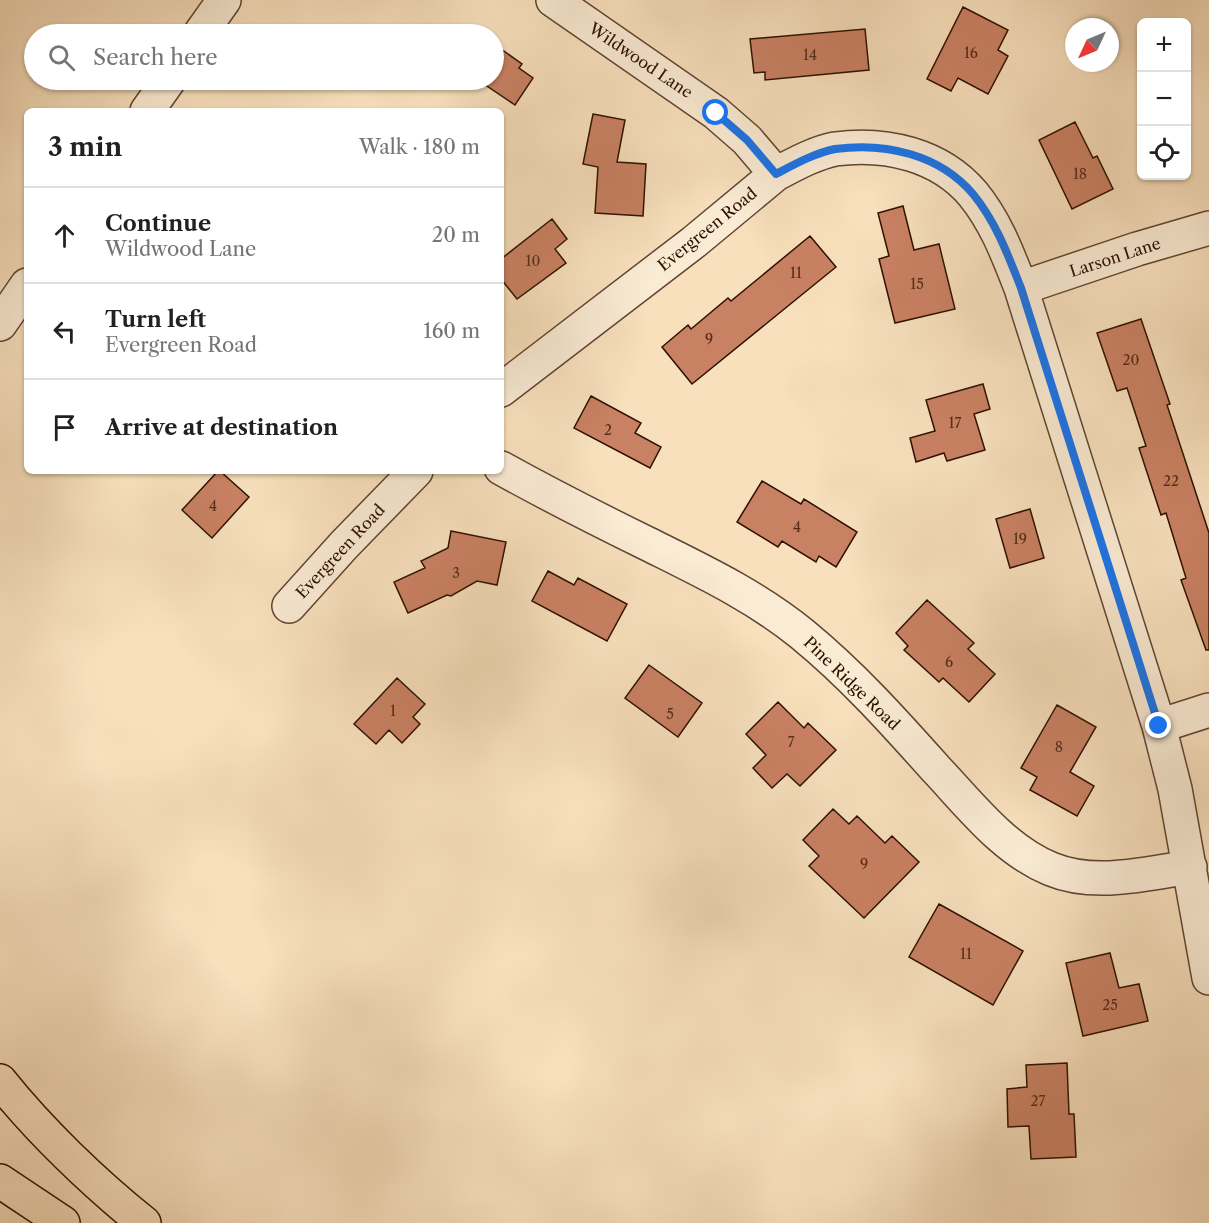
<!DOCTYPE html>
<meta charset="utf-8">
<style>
:root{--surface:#fff;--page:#f6f6f6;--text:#202124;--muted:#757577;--line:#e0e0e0}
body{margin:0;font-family:"Libre Caslon Text",serif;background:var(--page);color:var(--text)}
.controls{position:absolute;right:18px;top:18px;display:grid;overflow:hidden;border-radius:9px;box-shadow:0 2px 4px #0004}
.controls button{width:54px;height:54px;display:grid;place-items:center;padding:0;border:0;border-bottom:2px solid var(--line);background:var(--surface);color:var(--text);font:30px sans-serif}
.compass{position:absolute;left:1065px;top:18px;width:54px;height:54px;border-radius:50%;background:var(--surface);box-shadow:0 2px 4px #0004;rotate:226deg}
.stop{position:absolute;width:18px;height:18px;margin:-14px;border:4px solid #1a73e8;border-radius:50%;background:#fff}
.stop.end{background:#1a73e8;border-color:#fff;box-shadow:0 2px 6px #0008}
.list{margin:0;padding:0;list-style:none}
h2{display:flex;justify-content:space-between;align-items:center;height:78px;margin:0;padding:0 24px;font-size:26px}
h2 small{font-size:20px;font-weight:400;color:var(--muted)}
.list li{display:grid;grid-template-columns:39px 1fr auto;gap:18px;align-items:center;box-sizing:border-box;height:96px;padding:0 24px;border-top:2px solid var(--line)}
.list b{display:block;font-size:22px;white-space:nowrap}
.list p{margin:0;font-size:20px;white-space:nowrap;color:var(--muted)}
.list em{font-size:20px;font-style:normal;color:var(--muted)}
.icon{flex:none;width:33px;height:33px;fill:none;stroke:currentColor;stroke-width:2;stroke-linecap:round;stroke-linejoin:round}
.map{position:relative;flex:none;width:1209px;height:1223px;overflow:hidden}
.search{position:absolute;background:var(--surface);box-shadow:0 2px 4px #0004;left:24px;top:24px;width:480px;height:66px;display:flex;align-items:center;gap:15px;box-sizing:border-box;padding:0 21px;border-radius:33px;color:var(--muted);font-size:22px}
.panel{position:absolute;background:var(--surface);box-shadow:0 2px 4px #0004;left:24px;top:108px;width:480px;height:366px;border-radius:9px}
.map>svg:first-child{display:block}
.building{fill:#c98163;stroke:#2e1002;stroke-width:1.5}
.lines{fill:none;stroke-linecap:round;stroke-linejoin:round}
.minor-casing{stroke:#604431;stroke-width:36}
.motorway-casing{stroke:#2e1002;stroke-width:36}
.minor{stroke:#faebd4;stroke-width:33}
.motorway{stroke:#f8e0bd;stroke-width:33}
.route{stroke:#1a73e8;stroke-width:8}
.labels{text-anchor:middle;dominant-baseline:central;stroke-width:6;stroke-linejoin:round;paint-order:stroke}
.number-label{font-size:14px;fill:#552c1a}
.street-label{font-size:16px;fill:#2e1002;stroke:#faebd4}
</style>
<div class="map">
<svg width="1209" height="1223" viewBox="0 0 1209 1223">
<rect width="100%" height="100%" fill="#f8e0bd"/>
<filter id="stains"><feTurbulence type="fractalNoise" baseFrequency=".00333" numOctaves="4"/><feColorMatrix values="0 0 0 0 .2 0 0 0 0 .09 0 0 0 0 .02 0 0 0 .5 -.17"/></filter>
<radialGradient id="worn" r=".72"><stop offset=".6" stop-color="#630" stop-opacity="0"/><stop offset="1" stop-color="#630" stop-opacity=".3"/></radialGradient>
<path class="building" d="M963 7 1008 30 998 50 1008 56 988 94 958 78 951 91 927 79Z
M865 29 869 70 765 80V72L754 73 750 39Z
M494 44 522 64 519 68 533 78 515 105 478 80H494Z
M593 114 625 120 617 162 646 164 643 216 595 213 598 167 583 164Z
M1075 122 1093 158 1097 156 1113 189 1072 209 1039 140Z
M903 206 914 250 939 244 955 309 895 323 879 259 889 256 878 213Z
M552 219 567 239 555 249 566 263 517 299 501 279V259Z
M810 236 836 267 692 384 662 347 688 325 691 329 728 298 731 301Z
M1141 319 1170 404 1167 405 1209 533V650H1206L1181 580 1186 578 1166 513 1161 515 1139 448 1146 446 1127 388 1117 391 1097 333Z
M983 384 990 409 974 414 985 450 947 461 944 453 916 462 910 438 935 431 926 400Z
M591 396 641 423 635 433 661 447 650 468 574 428Z
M218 471H220L249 497 212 538 182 510Z
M762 481 801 504 804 499 857 532 836 567 819 556 816 562 782 541 778 547 737 522Z
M1030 509 1044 558 1010 568 996 519Z
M451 531 506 542 497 585 477 581 451 596 447 595 408 613 394 582 425 568 421 561 448 548Z
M548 571 574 585 578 578 627 604 607 641 532 601Z
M927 600 974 643 968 649 995 674 969 702 943 678 939 682 904 650 908 646 896 633Z
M649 665 702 703 678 737 625 698Z
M397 678 425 704 413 717 420 724 402 743 389 730 376 744 354 724Z
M778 702 804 728 808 723 836 750 800 786 787 774 772 788 753 768 766 755 746 734Z
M1057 705 1096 727 1070 772 1094 786 1077 816 1030 790 1037 777 1021 768Z
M833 809 849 824 857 816 885 843 892 836 919 862 864 918 809 866 819 856 803 840Z
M939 904 1023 951 993 1005 909 957Z
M1110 953 1119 988 1139 984 1148 1021 1083 1036 1066 963Z
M1067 1063 1069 1114H1074L1076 1157 1031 1159 1029 1126 1008 1127 1007 1089 1027 1087 1026 1065Z"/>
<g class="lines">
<g class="minor-casing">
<path id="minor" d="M553 0 716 113 747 140 776 174
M200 34 224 0
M147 111 169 80
M1021 288 1137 249 1209 228
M0 324 27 285
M501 390 694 242 776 174C795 164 815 153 835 149 886 142 940 155 973 194 996 222 1008 255 1021 288L1159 726 1175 789 1209 978
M501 468C548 494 597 519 646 543 700 570 754 595 802 634 851 674 894 722 936 769 970 805 1004 850 1051 869 1094 887 1146 874 1190 867
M289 606 344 545 416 471
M1159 726 1209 710"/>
</g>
<g class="motorway-casing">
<path id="motorway" d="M0 1081C40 1131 94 1183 144 1223
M0 1181 63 1223"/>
</g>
<use href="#minor" class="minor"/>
<use href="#motorway" class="motorway"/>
</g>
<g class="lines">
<path class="route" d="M716 113 747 140 776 174C795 164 815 153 835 149 886 142 940 155 973 194 996 222 1008 255 1021 288L1159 726"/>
</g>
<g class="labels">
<g class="number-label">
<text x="971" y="53">16</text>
<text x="810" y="55">14</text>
<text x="1080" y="174">18</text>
<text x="533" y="261">10</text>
<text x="796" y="273">11</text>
<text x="917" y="284">15</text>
<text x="709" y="339">9</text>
<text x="1131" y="360">20</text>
<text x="955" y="423">17</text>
<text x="608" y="430">2</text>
<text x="1171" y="481">22</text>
<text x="213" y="506">4</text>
<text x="797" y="527">4</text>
<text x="1020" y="539">19</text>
<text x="456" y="573">3</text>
<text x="949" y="662">6</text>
<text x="393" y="711">1</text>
<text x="670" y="714">5</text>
<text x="791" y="742">7</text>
<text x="1059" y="747">8</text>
<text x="864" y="864">9</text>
<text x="966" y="954">11</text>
<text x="1110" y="1005">25</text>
<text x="1038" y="1101">27</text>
</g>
<g class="street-label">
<text transform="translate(641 60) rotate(34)">Wildwood Lane</text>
<text transform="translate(707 229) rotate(-39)">Evergreen Road</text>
<text transform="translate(1115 257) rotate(-18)">Larson Lane</text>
<text transform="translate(340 551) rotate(-47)">Evergreen Road</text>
<text transform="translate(852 683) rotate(44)">Pine Ridge Road</text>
</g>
</g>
<rect width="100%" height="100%" filter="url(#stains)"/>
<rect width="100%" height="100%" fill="url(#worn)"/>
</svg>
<div class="controls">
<button>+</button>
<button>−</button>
<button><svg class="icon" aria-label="locate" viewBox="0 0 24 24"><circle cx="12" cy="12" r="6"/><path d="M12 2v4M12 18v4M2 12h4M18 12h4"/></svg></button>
</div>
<svg class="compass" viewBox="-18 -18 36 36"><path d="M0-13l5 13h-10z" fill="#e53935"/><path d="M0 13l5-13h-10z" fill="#757577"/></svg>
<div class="stop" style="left:716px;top:113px"></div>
<div class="stop end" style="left:1159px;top:726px"></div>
<div class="search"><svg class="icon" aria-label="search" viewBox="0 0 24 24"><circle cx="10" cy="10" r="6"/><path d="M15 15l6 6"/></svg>Search here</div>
<section class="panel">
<h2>3 min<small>Walk · 180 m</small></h2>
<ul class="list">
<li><svg class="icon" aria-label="ahead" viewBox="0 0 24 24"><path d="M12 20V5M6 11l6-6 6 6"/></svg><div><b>Continue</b><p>Wildwood Lane</p></div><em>20 m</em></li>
<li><svg class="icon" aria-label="left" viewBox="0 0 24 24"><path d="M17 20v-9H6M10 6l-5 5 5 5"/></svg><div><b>Turn left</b><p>Evergreen Road</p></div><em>160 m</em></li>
<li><svg class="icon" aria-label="arrive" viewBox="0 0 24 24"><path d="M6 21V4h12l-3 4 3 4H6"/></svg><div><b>Arrive at destination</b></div></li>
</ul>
</section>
</div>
